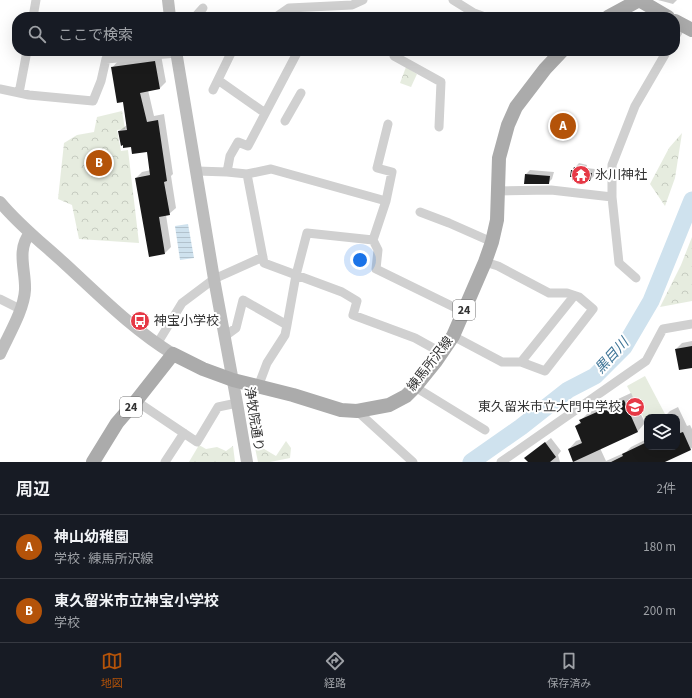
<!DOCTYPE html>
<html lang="ja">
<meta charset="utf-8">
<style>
:root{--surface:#171b24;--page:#20242c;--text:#f1f3f6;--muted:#9ea1a6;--line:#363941;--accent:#b45309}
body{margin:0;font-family:"Source Sans 3","Noto Sans JP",sans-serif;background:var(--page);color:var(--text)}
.controls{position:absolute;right:12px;bottom:12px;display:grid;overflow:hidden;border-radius:8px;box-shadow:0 4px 16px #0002}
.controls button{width:36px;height:36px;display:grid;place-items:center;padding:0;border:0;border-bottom:1px solid var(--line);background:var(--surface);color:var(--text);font:20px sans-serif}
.you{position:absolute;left:360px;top:260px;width:14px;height:14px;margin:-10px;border:3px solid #fff;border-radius:50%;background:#1a73e8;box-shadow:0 0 0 6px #1a73e833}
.badge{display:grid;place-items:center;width:26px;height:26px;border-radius:50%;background:var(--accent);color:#fff;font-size:13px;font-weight:700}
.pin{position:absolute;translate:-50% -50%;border:2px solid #fff;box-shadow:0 1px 4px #0006}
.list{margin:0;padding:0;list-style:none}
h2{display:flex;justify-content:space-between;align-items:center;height:52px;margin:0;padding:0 16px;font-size:17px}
h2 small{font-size:13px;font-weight:400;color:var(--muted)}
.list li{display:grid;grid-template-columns:26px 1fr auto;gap:12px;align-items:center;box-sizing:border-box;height:64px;padding:0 16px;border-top:1px solid var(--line)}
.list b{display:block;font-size:15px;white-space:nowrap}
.list p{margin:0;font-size:13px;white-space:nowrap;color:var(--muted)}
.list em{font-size:13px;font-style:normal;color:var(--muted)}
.icon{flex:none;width:22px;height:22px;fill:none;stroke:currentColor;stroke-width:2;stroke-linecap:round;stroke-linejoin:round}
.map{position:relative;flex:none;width:692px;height:462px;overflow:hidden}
.search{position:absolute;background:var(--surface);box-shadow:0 4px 16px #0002;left:12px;right:12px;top:12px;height:44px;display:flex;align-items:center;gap:10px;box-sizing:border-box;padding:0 14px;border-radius:16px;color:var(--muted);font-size:15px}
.sheet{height:180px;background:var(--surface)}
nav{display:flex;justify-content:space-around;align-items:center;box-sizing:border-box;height:56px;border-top:1px solid var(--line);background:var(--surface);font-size:11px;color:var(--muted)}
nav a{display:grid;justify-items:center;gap:2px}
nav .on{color:var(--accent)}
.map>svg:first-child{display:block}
.forest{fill:url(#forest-crowns)}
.pitch{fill:#e6ecdf}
.water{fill:url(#water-rules)}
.shadow{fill:#0003}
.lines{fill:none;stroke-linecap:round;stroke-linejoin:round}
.river{stroke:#cfe2ee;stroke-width:17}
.building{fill:#1a1a1a}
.street{stroke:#d0d0d0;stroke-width:9}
.secondary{stroke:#bdbdbd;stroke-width:12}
.primary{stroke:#ababab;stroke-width:14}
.labels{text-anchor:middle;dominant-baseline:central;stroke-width:4;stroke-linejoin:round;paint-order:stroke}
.shield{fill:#fff;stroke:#707070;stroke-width:1}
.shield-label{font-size:12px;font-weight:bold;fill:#333}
.poi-label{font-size:13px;fill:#333;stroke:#fff;text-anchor:start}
.street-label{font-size:13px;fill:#333;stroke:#fff}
.water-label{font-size:14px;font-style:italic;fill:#3f7597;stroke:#fff}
</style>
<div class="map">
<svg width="692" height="462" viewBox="0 0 692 462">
<defs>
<pattern id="forest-crowns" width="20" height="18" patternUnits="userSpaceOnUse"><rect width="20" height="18" fill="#e6ecdf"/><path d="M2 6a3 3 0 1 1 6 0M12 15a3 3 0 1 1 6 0" fill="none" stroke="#c6cbc0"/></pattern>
<pattern id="water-rules" width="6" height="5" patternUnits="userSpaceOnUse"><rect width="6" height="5" fill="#cfe2ee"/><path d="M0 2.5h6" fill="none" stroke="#b2c2cd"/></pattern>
</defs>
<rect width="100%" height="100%" fill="#fff"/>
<path class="forest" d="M406 67 417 74 411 87 400 83Z
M122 111 125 129 117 130 121 151 128 150 139 243 79 239 72 205 58 199 64 143 77 135 94 132 97 117Z
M682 133 675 178 665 206 650 184 669 148Z
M692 237V301L660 307 681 265Z
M286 441 291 448 290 458 270 462H258L254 443 276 456Z
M199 445 206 449 217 447 226 451 233 446 235 462H189Z"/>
<path class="pitch" d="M645 376 665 414 660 417H647V424L627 386Z"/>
<path class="water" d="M188 224 194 258 180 260 175 226Z"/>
<path class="shadow" d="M658 0H677L673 4Z
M161 55 166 82 160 88 148 90 154 116 164 114 173 174 171 176 176 208 169 214 166 215 171 247 165 253 136 178 142 172 151 170 147 150 131 146 119 131 127 125 123 101 112 68 118 61Z
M579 163 587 165 586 168 595 169 594 176 590 180 572 171Z
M530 170 554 172 552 179 548 183 526 174Z
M692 341V367L676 349 682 343Z
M631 393 645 423 638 431 600 448 606 461 626 452 631 447 647 439V447H677V417H664L670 411 678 407 687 426 690 425 692 429V448L662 462H574L569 449 576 441 582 439 576 426 581 421V420L588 413Z
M551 438 561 451 558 455 560 462H529L526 458Z"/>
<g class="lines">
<path class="river" d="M471 462 521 427 568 390 595 376 624 347 651 301 692 200"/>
</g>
<path class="building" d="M155 61 160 89 140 93 147 122 158 120 167 181 164 182 170 215 159 217 165 254 149 257 135 178 150 175 147 152 132 154 131 147 123 148V145L121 146 118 131 127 130 123 102 117 103 111 67Z
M574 167 584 169 583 172 592 173 590 181 583 180 582 182 572 180V177H570L571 170H573Z
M525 174 550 176 549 184H524Z
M692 346V368L679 370 675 349Z
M624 400 638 432 573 462 568 449 582 443 575 426 581 423 579 420Z
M683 432 691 450 665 462H611L623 456 622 454 647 442V447H677V434Z
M545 442 556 457 550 462H528L524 458Z"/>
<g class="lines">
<path class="street" d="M453 0 474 13 485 17
M33 17 36 0
M195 17 203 8
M276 17 289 8 352 5 363 0
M675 37 682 25
M395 51 394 56 441 82 439 127
M218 80 265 113
M0 89 29 95 93 101 101 81 106 59 177 53
M213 90 232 51
M19 93 27 51
M285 121 301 93
M197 171 227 172 247 174 264 263 342 292 357 301 353 315 415 338 442 353
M227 172 230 156 238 142 248 146 298 51
M247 174 271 169 386 201
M497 191 551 190 612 197
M420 212 449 223 492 242
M373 240 378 250 376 269 464 312
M636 278 619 263 612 197V165L635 106 667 51
M0 299 20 309
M225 336 236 328 243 300 287 325 296 275 307 233 373 240 386 201 392 172 377 168 388 124
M453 336 502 362H521L545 371 593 309 579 297 567 293H549L498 266 485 262
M157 344 182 303 214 279 263 257
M521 362 574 296
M258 387 267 363 285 335 287 325
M415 387 485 430
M136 401 197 442 218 407 237 403
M357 411 413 462
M165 462 184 433
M501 462 646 361 663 329 692 324"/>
<path class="secondary" d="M168 0 170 17
M176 51 214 279 237 403 247 462
M0 202C19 225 42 243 64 263 99 295 132 329 173 354
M0 354C8 336 24 310 25 290 26 271 16 250 30 233"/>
<path class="primary" d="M608 17 639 0 668 17
M675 21 692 30
M93 462 117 423 136 401 173 354 203 369 233 380 293 395 341 410 357 411 389 405 406 396 415 387 436 361 453 336 485 262 492 242 497 220 499 158 508 125 516 107 545 69 562 51"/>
</g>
<defs>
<g id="temple-disc" transform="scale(1)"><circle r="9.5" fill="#e63946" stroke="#fff"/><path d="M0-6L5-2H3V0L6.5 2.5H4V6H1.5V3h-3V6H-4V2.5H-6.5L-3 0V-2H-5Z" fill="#fff"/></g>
<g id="bus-disc" transform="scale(1)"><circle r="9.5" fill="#e63946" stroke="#fff"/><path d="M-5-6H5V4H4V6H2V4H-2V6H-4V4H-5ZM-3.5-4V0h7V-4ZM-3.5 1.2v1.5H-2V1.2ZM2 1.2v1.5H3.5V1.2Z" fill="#fff"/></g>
<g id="school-disc" transform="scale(1)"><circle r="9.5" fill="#e63946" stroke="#fff"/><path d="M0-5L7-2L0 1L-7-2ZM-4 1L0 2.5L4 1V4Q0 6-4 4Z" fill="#fff"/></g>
</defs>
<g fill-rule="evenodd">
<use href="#temple-disc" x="581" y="175"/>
<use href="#bus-disc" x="140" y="321"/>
<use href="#school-disc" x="635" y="407"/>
</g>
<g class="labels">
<g class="shield">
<rect x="453" y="300" width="22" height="20" rx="3"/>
<rect x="120" y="397" width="22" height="20" rx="3"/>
</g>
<g class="shield-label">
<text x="464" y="310">24</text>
<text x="131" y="407">24</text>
</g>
<g class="poi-label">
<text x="595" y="175">氷川神社</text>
<text x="154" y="321">神宝小学校</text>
<text x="621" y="407" text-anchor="end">東久留米市立大門中学校</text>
</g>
<g class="street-label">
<text transform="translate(430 364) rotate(-52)">練馬所沢線</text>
<text transform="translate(254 419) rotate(81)">浄牧院通り</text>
</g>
<g class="water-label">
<text transform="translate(612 356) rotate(-48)">黒目川</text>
</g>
</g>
</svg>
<div class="controls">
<button><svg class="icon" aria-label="layers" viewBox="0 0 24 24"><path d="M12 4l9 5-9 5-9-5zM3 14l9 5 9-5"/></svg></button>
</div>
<div class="you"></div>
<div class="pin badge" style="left:563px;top:126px">A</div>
<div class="pin badge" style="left:99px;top:163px">B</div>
<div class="search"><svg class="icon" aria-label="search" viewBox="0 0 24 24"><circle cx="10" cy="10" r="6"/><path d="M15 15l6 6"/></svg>ここで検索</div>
</div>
<section class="sheet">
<h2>周辺<small>2件</small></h2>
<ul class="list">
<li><span class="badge">A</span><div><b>神山幼稚園</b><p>学校 · 練馬所沢線</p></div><em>180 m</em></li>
<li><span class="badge">B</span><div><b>東久留米市立神宝小学校</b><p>学校</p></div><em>200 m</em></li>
</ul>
</section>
<nav>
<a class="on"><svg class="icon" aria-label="map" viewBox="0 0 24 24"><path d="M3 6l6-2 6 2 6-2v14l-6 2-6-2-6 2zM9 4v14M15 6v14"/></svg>地図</a>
<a><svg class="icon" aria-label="directions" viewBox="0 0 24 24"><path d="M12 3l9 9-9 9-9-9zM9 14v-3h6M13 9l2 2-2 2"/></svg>経路</a>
<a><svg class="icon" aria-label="saved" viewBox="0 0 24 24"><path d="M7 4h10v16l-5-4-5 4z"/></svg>保存済み</a>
</nav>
